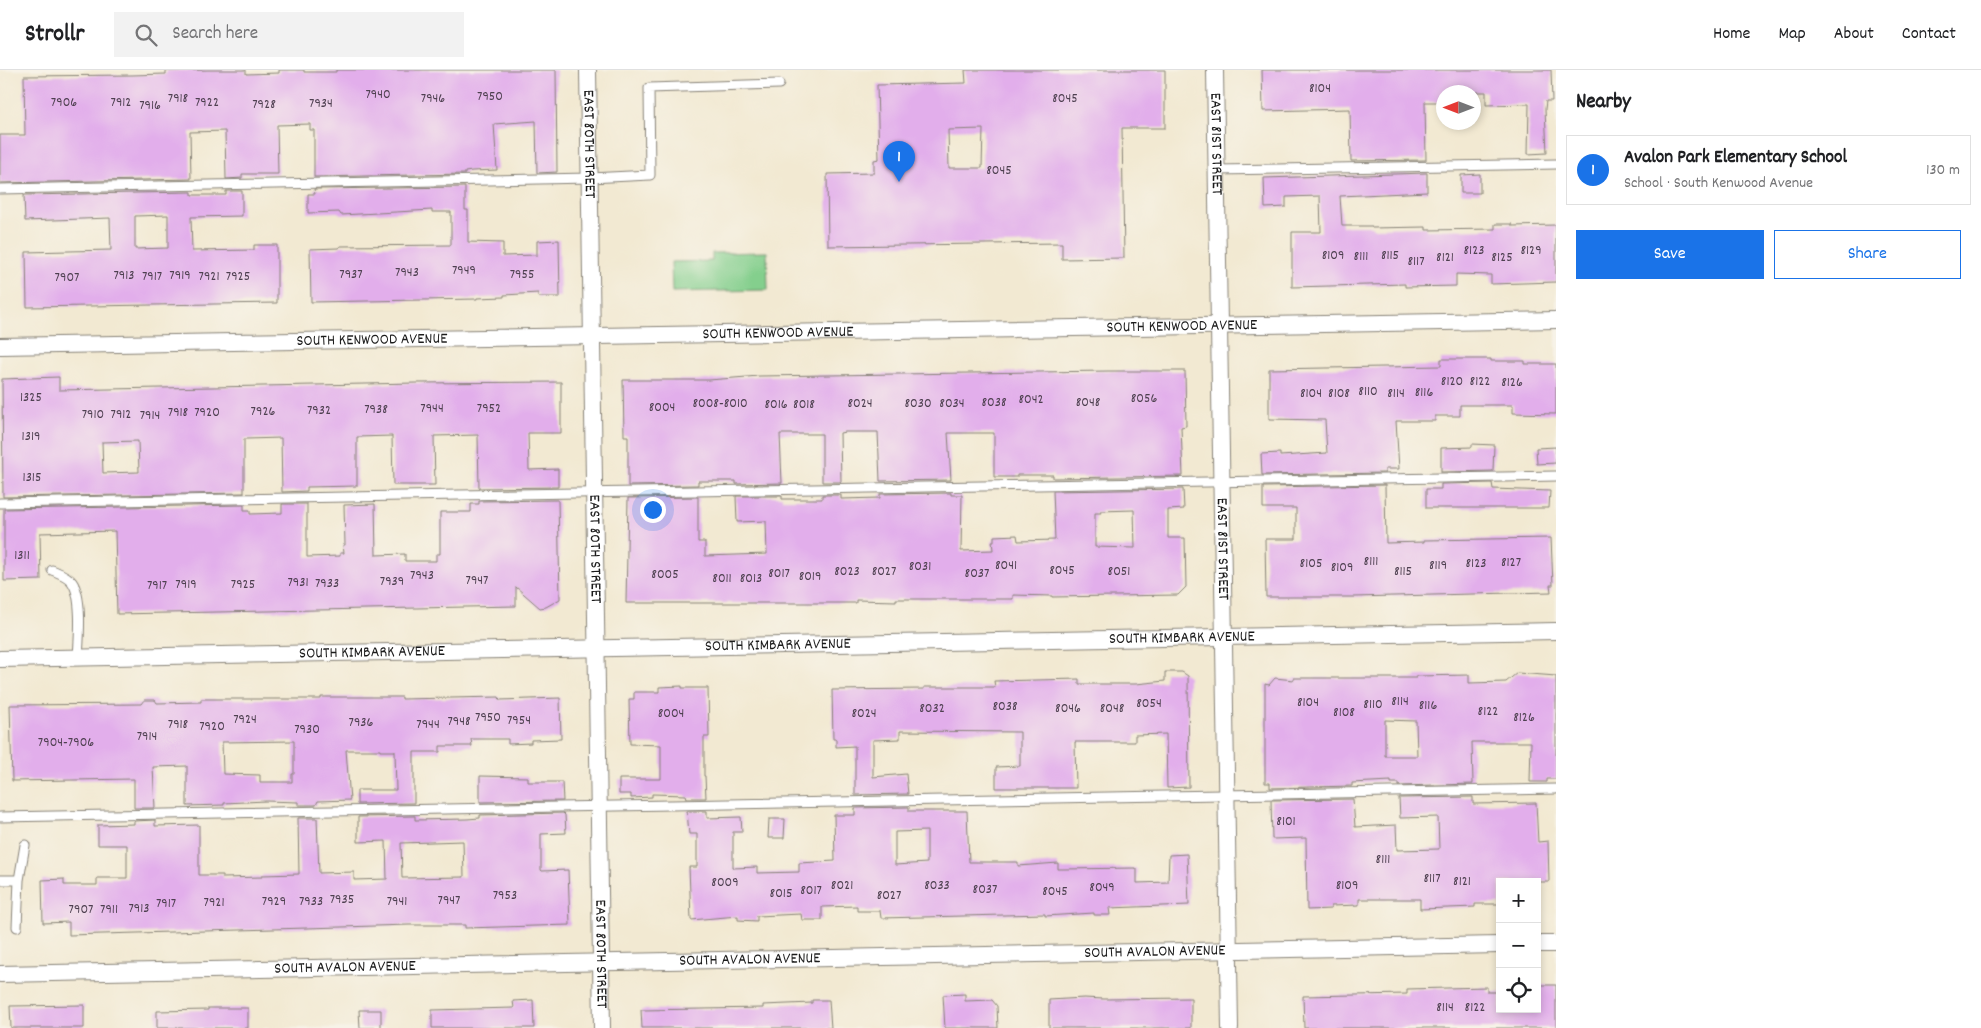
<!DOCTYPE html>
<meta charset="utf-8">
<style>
:root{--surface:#fff;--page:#f2f2f2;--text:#202124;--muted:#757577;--line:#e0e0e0;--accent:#1a73e8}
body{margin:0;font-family:Dekko,sans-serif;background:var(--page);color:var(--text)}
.controls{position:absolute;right:15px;bottom:15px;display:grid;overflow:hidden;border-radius:0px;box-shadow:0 2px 8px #0003}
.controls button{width:45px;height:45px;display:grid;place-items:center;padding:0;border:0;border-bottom:1px solid var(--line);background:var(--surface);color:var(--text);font:25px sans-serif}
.compass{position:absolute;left:1436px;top:15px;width:45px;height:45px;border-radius:50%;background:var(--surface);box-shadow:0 2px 8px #0003;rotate:270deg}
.you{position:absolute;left:652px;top:439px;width:18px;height:18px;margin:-12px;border:4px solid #fff;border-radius:50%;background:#1a73e8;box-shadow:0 0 0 8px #1a73e833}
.badge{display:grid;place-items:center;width:32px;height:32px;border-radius:50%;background:var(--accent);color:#fff;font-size:16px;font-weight:700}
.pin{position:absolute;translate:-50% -41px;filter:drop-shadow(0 1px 2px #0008)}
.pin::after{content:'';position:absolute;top:26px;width:18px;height:15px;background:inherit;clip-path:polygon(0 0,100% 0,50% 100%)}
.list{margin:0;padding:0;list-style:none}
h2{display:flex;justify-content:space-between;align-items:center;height:65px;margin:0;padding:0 20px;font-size:21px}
h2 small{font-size:16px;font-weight:400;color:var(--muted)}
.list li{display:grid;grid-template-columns:32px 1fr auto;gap:15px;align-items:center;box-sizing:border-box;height:70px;margin:0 10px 10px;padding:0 10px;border:1px solid var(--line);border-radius:0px}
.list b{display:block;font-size:19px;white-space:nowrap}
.list p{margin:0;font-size:16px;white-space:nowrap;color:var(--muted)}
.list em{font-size:16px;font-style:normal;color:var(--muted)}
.actions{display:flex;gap:10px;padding:15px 20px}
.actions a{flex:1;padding:11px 0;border:1px solid var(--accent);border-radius:0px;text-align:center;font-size:18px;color:var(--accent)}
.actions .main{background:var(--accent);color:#fff}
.icon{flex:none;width:28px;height:28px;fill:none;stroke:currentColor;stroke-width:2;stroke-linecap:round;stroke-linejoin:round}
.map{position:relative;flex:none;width:1556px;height:958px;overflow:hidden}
header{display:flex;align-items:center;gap:30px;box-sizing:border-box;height:70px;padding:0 25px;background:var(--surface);border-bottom:1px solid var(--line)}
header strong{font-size:24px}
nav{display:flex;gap:28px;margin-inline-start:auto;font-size:18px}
.search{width:350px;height:45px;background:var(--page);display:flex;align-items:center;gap:12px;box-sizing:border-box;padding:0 18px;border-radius:0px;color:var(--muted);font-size:19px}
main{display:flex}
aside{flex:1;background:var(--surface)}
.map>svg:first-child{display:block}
.green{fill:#84cf8d;stroke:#507654}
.building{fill:#e2aeeb;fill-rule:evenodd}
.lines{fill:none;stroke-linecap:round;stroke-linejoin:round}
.service-casing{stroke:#878277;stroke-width:11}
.minor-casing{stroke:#878277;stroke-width:18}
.service{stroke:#fff;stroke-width:9}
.minor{stroke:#fff;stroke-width:16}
.labels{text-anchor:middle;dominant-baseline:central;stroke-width:4;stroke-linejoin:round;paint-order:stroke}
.number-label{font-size:14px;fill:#4e4050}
.street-label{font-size:16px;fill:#1c1c1c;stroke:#f7f3e8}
</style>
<header>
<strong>Strollr</strong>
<div class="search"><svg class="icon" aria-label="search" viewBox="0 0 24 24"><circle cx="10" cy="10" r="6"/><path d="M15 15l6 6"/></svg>Search here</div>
<nav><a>Home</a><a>Map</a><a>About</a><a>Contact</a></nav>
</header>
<main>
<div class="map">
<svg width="1556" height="958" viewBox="0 0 1556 958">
<rect width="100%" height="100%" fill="#f7f3e8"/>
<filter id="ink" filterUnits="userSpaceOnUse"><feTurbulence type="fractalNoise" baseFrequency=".02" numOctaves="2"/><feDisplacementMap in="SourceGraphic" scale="10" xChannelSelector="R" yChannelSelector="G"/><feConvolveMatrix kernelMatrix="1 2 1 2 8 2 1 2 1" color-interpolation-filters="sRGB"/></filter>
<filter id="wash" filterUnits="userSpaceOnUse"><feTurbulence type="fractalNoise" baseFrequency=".0096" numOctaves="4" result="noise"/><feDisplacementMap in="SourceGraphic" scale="20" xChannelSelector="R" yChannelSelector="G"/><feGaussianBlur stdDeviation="1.12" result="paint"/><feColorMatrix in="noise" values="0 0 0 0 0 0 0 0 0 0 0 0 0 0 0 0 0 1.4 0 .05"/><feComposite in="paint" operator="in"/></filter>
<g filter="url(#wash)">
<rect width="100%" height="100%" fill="#f2e9d2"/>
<path class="green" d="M767 182 768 220 672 222 671 192 712 191V183Z"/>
<g id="blocks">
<path class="building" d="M208 0H246V4L279 3V0H304V2H336V0H556L557 102 537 103 536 51 494 54 497 100 472 101 465 102V104L314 107V60H310V54L277 55 278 104H242V108L226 109 225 61 190 62 191 109 0 113V65H25L24 6 132 5 166 4V1Z
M965 0H1165V58H1122L1124 188 1062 189V173L828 176 827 104 874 103V90L879 89 877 15 966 13ZM983 59 982 98H949L948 60Z
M1262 0H1551L1552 31H1546L1545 39 1547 83 1528 84 1529 34 1486 35V22H1442L1440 32H1425L1426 90 1351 91 1350 39 1263 41Z
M1427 103V122L1340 126 1342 156H1372V158L1426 157V160L1495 159V154H1512V156L1556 155V212L1491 214V205L1456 204V216L1405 217V214L1292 217V162H1321L1320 126 1286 127V137L1265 138 1264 108Z
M1480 104V123H1461V105Z
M465 117V140H468V172L503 173V186L537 185V171L559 170 560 227H538V223L504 225V227L477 228V229L311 232 310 179 338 178 341 176 451 175V142H432V140L341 145 339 142 308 143V124H315L314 119Z
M226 121H242V146L191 147 192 181 254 180V175H277V233L27 237 26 182 111 180 110 148 25 151 24 125 192 122V125H226ZM168 145V178L135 179V146Z
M1441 289H1491V291H1525V294H1556V344L1513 343V335H1460V346H1435V351H1396L1399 399H1385V403L1262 405 1261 384 1280 383V386L1327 383 1325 350 1269 349V299L1441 296Z
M1108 301H1185L1186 356 1181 357 1183 406 1053 408V405H1017V407H994V363H948L951 410 880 411 878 362H845L840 363 841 412H822V364H780L782 413 736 414V411H698V415L628 416V366H624L623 310H709L759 306Z
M59 307V320L416 313 561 312V363H528L529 400 558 399V417L479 418 478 365 434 366 435 415H393L392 366 357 367V416L307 417V421L282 422 281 368 247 369H244V423L3 427 2 309ZM138 371 139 402 103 403 102 372Z
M1472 374 1494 375 1493 401 1441 402V378L1472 377Z
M1556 377V393L1537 394 1536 378Z
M1492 413 1493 419 1550 421 1549 438H1426V419H1441V414Z
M1385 415 1386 473 1424 472V470L1551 468 1553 515H1550L1551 522 1354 527H1266L1265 469H1296V438H1263V417Z
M1183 419 1184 439 1168 440V468H1185L1186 517 1178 525 1052 527V526L1013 525V529H896V531L856 530V533H626L628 428 698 427V472H705V486L767 484 766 451 737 452 736 426H782V429H822V425H841V429L880 428V424L951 423V425H962L961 481 993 480 992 471H994V466L1017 465 1018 471 1055 470 1053 421ZM1134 440 1135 478 1095 477V443H1101L1100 441Z
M558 430 560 529 546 537 540 538 516 517V536L117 544 115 461 40 463 41 510 4 511V439L244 435V440H250V444L282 443V434H307V487L340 486V483H344L343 475H345L344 435 375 434 376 485 405 484V491H436V484H440V442H471V434H479V431Z
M1165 602H1182L1188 606 1189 717 1167 718 1166 664 1135 665V672H1075L1076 718H996V697L1020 696V662L900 661V669L873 670V707L906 704 908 724 855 725V676L836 677V669H833L832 620 924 619V617H995L994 611 1079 609V614H1136L1165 611Z
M1517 603 1556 606V709H1547V712H1530L1531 672H1472L1473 714 1399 716V713H1391V711L1352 713V716L1270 718V713H1265V614L1269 615 1275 608 1294 610V608H1416V606L1469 605V613L1506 612ZM1385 650 1416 651 1417 686H1385Z
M682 616V618H708L709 667H704V706H705L706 728H687L686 725 652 724V727L631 728V724H619V709H661V675L630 674 629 629H634V622H659V617Z
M321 627H402V629L499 627 500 630 560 628 561 669 531 670V673L508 674V669H471L472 676H440V682H414V733L357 734V720H396L395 681H380V680H346L350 730 318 731 316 735H298V732L266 731 224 733V735L187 736V696L153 697 155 738H134V709L12 711 10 635 141 634 144 630H155L157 633 201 632V629H321ZM294 671V704H292V712H260V705L223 704 222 672Z
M480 706 528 707V712H562L563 731 480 732Z
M1473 727V734L1536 733 1538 772 1548 771 1549 812H1500V834H1475V837L1420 839V829H1359V835L1331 836V839L1307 840 1306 768 1272 769 1271 730 1353 729 1355 757 1396 755 1397 780 1439 779 1438 747 1400 748 1399 728Z
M909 737V741H967L969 792H1018V796L1058 793V799H1064L1135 798 1137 799V813L1168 812 1169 785 1187 784 1189 835 1109 838 1110 845H1094V843L1045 846V844L881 848 880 841H857V836L822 837V850H802L801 844 757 846V851L738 850V846L691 850 689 797H697V764H689L687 741H707V748L741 747 742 762H733V798L757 797V803L799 802V793L835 791 834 745H855V738ZM927 761V793L895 795V762Z
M563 743 565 745 566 763 541 764V800L542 801 568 800 570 855 465 858V855H409L69 865V852L43 853 42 810 64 809V815H97V808H127V775H98V755L134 754V751L155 750V756L199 755V805H223V808L262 807V805L299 804 298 748H317L319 803 354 802V810L387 809 386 771 358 772V747L415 746V750L467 749 480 748V745ZM463 771 464 807 402 808 401 773Z
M769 749H785L784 768H768Z
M1537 915H1556V958H1304L1303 926 1407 924V919L1487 917V922H1500V939H1537Z
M965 924V931L992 930 997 936 998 958H945L943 925Z
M1084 928 1104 929 1191 928V958H1049V930Z
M533 930 534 958H432V940L514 938 513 931Z
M812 930H829L831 958H642L641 940 763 938V935L812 933Z
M84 935V958H11L10 936Z
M208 938H248V958H157V941L208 940Z
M359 940H381V958H360Z"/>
</g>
</g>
<g filter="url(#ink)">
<use href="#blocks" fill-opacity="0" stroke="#878277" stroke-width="1"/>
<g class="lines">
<g class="service-casing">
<path id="service" d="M1217 100 1556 94
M0 119 590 108 650 105 649 18 779 14
M0 433 1556 406
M52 500C59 503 68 506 72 512 83 527 79 570 78 588
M0 747 1556 719
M0 810H19L25 775
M17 857 19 810"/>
</g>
<g class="minor-casing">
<g id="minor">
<path id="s1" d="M588 0 602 958"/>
<path id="s2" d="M1215 0 1230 958"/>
<path id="s3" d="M0 276 1556 250"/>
<path id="s4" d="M0 589 1556 561"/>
<path d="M1537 874H1556"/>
<path id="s5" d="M0 904 1500 875"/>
</g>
</g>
<use href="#service" class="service"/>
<use href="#minor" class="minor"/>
</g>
</g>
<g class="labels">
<g class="number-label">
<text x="1320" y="19">8104</text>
<text x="378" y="25">7940</text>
<text x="490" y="27">7950</text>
<text x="178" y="29">7918</text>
<text x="433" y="29">7946</text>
<text x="1065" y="29">8045</text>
<text x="64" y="33">7906</text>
<text x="121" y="33">7912</text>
<text x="207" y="33">7922</text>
<text x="321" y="34">7934</text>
<text x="264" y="35">7928</text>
<text x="150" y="36">7916</text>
<text x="999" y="101">8045</text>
<text x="1474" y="181">8123</text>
<text x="1531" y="181">8129</text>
<text x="1333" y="186">8109</text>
<text x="1390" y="186">8115</text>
<text x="1361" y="187">8111</text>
<text x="1445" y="188">8121</text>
<text x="1502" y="188">8125</text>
<text x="1416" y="192">8117</text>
<text x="464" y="201">7949</text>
<text x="407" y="203">7943</text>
<text x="351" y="205">7937</text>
<text x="522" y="205">7955</text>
<text x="124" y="206">7913</text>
<text x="180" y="206">7919</text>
<text x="152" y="207">7917</text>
<text x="209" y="207">7921</text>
<text x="238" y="207">7925</text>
<text x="67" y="208">7907</text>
<text x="1452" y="312">8120</text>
<text x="1480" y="312">8122</text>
<text x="1512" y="313">8126</text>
<text x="1368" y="322">8110</text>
<text x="1424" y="323">8116</text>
<text x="1311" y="324">8104</text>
<text x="1339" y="324">8108</text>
<text x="1396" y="324">8114</text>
<text x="31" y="328">1325</text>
<text x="1144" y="329">8056</text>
<text x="1031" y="330">8042</text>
<text x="994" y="333">8038</text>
<text x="1088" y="333">8048</text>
<text x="720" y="334">8008-8010</text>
<text x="860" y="334">8024</text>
<text x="918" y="334">8030</text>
<text x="952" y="334">8034</text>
<text x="776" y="335">8016</text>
<text x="804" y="335">8018</text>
<text x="662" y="338">8004</text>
<text x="432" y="339">7944</text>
<text x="489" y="339">7952</text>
<text x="376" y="340">7938</text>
<text x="319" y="341">7932</text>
<text x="263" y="342">7926</text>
<text x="178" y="343">7918</text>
<text x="207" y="343">7920</text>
<text x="93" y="345">7910</text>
<text x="121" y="345">7912</text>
<text x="150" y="346">7914</text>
<text x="31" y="367">1319</text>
<text x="32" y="408">1315</text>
<text x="22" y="486">1311</text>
<text x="1371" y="492">8111</text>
<text x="1511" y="493">8127</text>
<text x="1311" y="494">8105</text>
<text x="1476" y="494">8123</text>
<text x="1006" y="496">8041</text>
<text x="1438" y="496">8119</text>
<text x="920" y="497">8031</text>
<text x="1342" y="498">8109</text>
<text x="1062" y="501">8045</text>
<text x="847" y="502">8023</text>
<text x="884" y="502">8027</text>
<text x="1119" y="502">8051</text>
<text x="1403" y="502">8115</text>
<text x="779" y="504">8017</text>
<text x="977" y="504">8037</text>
<text x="665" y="505">8005</text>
<text x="422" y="506">7943</text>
<text x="810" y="507">8019</text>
<text x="722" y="509">8011</text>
<text x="751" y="509">8013</text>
<text x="477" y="511">7947</text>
<text x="392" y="512">7939</text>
<text x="298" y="513">7931</text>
<text x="327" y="514">7933</text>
<text x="186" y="515">7919</text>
<text x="243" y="515">7925</text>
<text x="157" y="516">7917</text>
<text x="1400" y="632">8114</text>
<text x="1308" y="633">8104</text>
<text x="1149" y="634">8054</text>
<text x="1373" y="635">8110</text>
<text x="1428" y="636">8116</text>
<text x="1005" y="637">8038</text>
<text x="932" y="639">8032</text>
<text x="1068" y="639">8046</text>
<text x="1112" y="639">8048</text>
<text x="1488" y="642">8122</text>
<text x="1344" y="643">8108</text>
<text x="671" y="644">8004</text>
<text x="864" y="644">8024</text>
<text x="488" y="648">7950</text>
<text x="1524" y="648">8126</text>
<text x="245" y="650">7924</text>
<text x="519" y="651">7954</text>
<text x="459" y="652">7948</text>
<text x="361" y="653">7936</text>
<text x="178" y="655">7918</text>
<text x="428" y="655">7944</text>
<text x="212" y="657">7920</text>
<text x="307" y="660">7930</text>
<text x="147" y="667">7914</text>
<text x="66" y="673">7904-7906</text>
<text x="1286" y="752">8101</text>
<text x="1383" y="790">8111</text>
<text x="1432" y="809">8117</text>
<text x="1462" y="812">8121</text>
<text x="725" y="813">8009</text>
<text x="842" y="816">8021</text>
<text x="937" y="816">8033</text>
<text x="1347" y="816">8109</text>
<text x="1102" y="818">8049</text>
<text x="985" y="820">8037</text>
<text x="811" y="821">8017</text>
<text x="1055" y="822">8045</text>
<text x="781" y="824">8015</text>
<text x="505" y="826">7953</text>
<text x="889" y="826">8027</text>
<text x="342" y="830">7935</text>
<text x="449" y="831">7947</text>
<text x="274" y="832">7929</text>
<text x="311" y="832">7933</text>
<text x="397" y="832">7941</text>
<text x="214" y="833">7921</text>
<text x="166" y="834">7917</text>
<text x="139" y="839">7913</text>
<text x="81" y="840">7907</text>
<text x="109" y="840">7911</text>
<text x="1445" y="938">8114</text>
<text x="1475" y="938">8122</text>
</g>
<g class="street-label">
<text stroke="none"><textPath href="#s1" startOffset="74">EAST 80TH STREET</textPath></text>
<text stroke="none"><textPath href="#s2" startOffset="74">EAST 81ST STREET</textPath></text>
<text stroke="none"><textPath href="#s3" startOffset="1182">SOUTH KENWOOD AVENUE</textPath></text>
<text stroke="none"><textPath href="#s3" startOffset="778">SOUTH KENWOOD AVENUE</textPath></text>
<text stroke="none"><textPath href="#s3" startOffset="372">SOUTH KENWOOD AVENUE</textPath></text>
<text stroke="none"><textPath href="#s1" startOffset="479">EAST 80TH STREET</textPath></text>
<text stroke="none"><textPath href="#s2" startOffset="479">EAST 81ST STREET</textPath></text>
<text stroke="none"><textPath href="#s4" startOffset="1182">SOUTH KIMBARK AVENUE</textPath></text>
<text stroke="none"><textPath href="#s4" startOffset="778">SOUTH KIMBARK AVENUE</textPath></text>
<text stroke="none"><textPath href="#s4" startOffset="372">SOUTH KIMBARK AVENUE</textPath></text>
<text stroke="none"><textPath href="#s5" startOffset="1155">SOUTH AVALON AVENUE</textPath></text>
<text stroke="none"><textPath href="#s1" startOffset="884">EAST 80TH STREET</textPath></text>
<text stroke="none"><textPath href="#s5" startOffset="750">SOUTH AVALON AVENUE</textPath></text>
<text stroke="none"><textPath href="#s5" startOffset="345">SOUTH AVALON AVENUE</textPath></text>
</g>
</g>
</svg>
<div class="controls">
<button>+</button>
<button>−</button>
<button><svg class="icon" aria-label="locate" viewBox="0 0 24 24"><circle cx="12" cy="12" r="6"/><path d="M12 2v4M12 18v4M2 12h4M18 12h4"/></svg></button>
</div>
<svg class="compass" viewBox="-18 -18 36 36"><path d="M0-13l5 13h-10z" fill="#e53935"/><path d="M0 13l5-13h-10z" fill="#757577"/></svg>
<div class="you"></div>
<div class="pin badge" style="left:899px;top:112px">1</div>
</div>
<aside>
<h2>Nearby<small></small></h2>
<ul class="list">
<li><span class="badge">1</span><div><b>Avalon Park Elementary School</b><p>School · South Kenwood Avenue</p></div><em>130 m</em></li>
</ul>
<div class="actions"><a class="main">Save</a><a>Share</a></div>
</aside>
</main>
